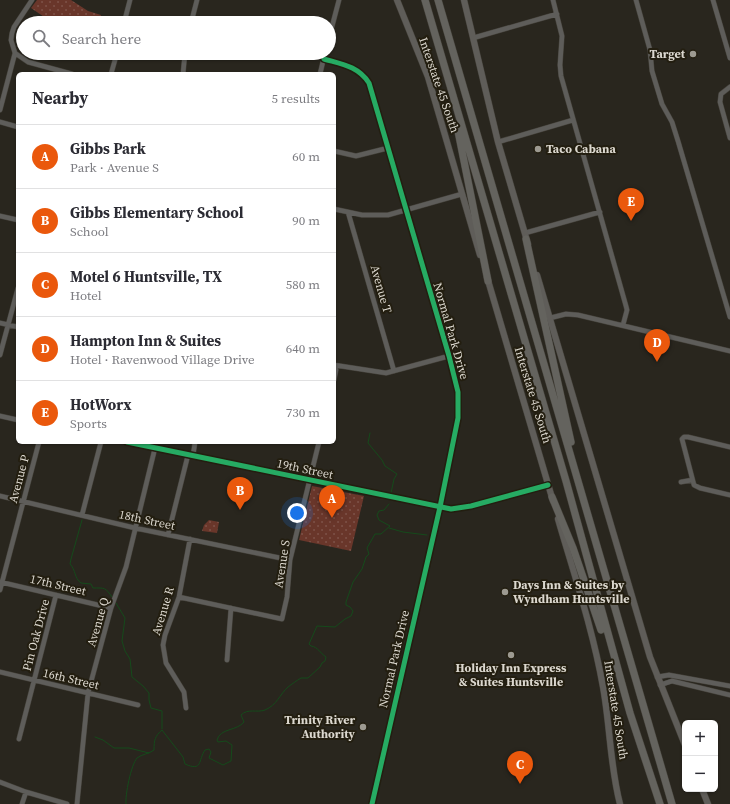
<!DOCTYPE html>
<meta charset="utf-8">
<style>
:root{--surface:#fff;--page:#f7f7f7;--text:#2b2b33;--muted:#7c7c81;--line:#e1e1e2;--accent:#ea580c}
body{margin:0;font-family:"Source Serif 4",serif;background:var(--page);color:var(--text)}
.controls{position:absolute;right:12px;bottom:12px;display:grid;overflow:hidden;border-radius:6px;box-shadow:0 1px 3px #0004}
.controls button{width:36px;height:36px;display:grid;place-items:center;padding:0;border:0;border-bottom:1px solid var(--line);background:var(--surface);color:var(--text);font:20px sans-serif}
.you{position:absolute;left:297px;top:513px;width:14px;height:14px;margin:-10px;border:3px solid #fff;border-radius:50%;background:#1a73e8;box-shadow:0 0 0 6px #1a73e833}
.badge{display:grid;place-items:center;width:26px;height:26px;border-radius:50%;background:var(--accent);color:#fff;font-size:13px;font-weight:700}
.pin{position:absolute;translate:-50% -33px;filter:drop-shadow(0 1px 2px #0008)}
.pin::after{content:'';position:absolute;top:21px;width:14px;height:12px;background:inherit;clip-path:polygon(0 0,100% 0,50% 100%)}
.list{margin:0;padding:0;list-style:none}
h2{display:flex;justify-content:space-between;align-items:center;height:52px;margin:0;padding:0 16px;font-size:17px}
h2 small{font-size:13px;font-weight:400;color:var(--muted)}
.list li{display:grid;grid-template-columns:26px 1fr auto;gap:12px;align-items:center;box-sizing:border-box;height:64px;padding:0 16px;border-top:1px solid var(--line)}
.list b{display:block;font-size:15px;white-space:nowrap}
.list p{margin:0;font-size:13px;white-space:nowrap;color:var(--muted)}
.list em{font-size:13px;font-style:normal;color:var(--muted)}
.icon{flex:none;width:22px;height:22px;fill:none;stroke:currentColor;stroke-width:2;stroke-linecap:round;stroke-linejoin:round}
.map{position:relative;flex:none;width:730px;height:804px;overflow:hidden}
.search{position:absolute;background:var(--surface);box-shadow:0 1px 3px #0004;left:16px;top:16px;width:320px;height:44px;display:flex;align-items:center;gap:10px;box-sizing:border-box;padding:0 14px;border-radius:22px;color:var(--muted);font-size:15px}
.panel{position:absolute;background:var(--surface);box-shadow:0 1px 3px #0004;left:16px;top:72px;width:320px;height:372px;border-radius:6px}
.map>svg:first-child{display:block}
.park{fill:url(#park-dots)}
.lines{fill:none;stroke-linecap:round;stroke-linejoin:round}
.stream{stroke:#154a1b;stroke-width:1}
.minor-casing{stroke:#45423b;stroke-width:5.5}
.major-casing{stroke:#45423b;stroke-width:7}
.highway-casing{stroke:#45423b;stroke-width:8}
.minor{stroke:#5e5d5a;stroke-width:4.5}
.major{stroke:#5f5d59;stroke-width:6}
.highway{stroke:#64635e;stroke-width:7}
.cycleway-casing{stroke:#231e10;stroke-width:8}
.cycleway{stroke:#26ab63;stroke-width:5}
.poi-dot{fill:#9d9a91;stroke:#231e10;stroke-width:1.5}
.labels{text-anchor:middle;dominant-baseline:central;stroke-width:4;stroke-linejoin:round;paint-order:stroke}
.poi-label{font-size:12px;font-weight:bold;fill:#dcd8cf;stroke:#231e10;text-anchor:end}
.street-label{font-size:12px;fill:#dcd8cf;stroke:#231e10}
</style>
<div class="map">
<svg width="730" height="804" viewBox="0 0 730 804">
<defs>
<pattern id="park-dots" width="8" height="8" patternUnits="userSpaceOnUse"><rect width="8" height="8" fill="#69362a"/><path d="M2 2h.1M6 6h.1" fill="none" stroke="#7e5248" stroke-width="1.8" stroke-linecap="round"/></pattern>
</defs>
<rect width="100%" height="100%" fill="#29261e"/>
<path class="park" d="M37 0H71L88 11 101 15 99 23H53L31 8Z
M312 486 364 496 351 551 299 540Z
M209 520 219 522 217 533 202 531 204 525Z"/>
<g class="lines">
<path class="stream" d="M370 433 368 443 382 460 385 466 397 474 394 479 391 493
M82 520 71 559 70 564C76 570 74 578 81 583L91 584 93 588C105 588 105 587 112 597
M389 528 403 532 427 535
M116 603 125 618 122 641 125 651 130 659 132 677 143 686 149 693V700L151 708 162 711V729
M95 737 103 740 114 748H129L149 753
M126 804C125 795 131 765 137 758 142 754 149 754 154 750 154 740 155 736 162 730L183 757 185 764C203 772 198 760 205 750L209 749 211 752 209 758 223 765 231 761 232 745 226 741 218 742 217 740C220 728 237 731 244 722L241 715C248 708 257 713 265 710 277 705 280 694 288 687 292 684 296 681 301 678H308L320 667 322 663 325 661 326 657C320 653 318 647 311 646L309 644 317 626 335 627 345 619 351 616 353 611 350 607 346 605V602L353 582 362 569 366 557 369 554 367 548 375 534H381L390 526 379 520 377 515 379 511 384 510 389 504"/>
<g class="minor-casing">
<path id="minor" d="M553 0 562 36 560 65 561 76 626 306 627 310 623 325
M636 0 650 50 652 71 662 104 672 122 678 141 730 317
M713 0 730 58
M124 23 130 0
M191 23 197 0
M329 38 339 0
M473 38 557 14
M15 53 28 62 72 74
M324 59C341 64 358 66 369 83L449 356 458 392V418L440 507 372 804
M111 74 117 53
M183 74 185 53
M320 74 325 53
M730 87 721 94 720 102 730 138
M0 110 15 53 11 40 12 33 14 27 32 0
M0 122 18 127
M498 142 573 120
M334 151 356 156 388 148
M334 209 362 215H388L462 194
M348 212 394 371
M0 216 18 220
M525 233 600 212
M550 318 566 314 578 315 730 351
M0 323 18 327
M0 355 18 288
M334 365 386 373 449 356
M334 380 336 370 334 364
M0 416 18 420
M127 442 451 509 471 506 548 485
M730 447 688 437H684L682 439 694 485 700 488 730 495
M193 456 195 442
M681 482 692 480
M0 496 135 528 290 560
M82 515 101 442
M168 535 188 455
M0 582 111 608
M0 590 39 442
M179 597 282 619 287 597 290 560 319 442
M227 660 231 608
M0 672 138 705
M657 677 669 675 730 686
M660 685 672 681 730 695
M186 708 184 692 166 663 163 645 165 635 179 597 190 539
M19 739 56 595
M0 782 26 792 67 804
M22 804 26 792
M77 804 88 693 111 608 126 567 155 448"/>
</g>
<g class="major-casing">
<path id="major" d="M397 0 428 77 480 255
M464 0 498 142 528 244
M537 275 650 657 685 745
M487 277 553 501
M558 519C574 574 593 630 603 687 610 725 610 766 620 804
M702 789 708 804"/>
</g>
<g class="highway-casing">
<path id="highway" d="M425 0 566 481 630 713 660 804
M438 0 672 804
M457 126 488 281
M526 239 571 442
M552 497 573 548 601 630"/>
</g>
<use href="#minor" class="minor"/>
<use href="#major" class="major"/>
<use href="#highway" class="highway"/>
<g class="cycleway-casing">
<path id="cycleway" d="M324 59C341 64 358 66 369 83L449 356 458 392V418L440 507 372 804
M127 442 451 509 471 506 548 485"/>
</g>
<use href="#cycleway" class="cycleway"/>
</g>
<g class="poi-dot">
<circle cx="693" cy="54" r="4"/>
<circle cx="538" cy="149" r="4"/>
<circle cx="505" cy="592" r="4"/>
<circle cx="511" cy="655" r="4"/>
<circle cx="363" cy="727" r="4"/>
</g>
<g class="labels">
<g class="poi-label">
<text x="685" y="54">Target</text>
<text x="546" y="149" text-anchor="start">Taco Cabana</text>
<text x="513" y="585" text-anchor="start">Days Inn &amp; Suites by<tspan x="513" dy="14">Wyndham Huntsville</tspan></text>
<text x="511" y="668" text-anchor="middle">Holiday Inn Express<tspan x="511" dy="14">&amp; Suites Huntsville</tspan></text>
<text x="355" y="720">Trinity River<tspan x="355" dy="14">Authority</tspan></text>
</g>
<g class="street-label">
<text transform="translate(439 85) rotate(71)">Interstate 45 South</text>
<text transform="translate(381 289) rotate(74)">Avenue T</text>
<text transform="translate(451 331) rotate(74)">Normal Park Drive</text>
<text transform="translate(533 395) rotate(73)">Interstate 45 South</text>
<text transform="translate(305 469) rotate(12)">19th Street</text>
<text transform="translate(19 479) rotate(-75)">Avenue P</text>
<text transform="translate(147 520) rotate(12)">18th Street</text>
<text transform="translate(282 564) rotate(-81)">Avenue S</text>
<text transform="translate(58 585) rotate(13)">17th Street</text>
<text transform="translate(163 611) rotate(-73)">Avenue R</text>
<text transform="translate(98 622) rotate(-74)">Avenue Q</text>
<text transform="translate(36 635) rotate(-75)">Pin Oak Drive</text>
<text transform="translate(394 659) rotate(-77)">Normal Park Drive</text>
<text transform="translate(71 679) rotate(13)">16th Street</text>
<text transform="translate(616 710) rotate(81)">Interstate 45 South</text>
</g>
</g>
</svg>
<div class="controls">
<button>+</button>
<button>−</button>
</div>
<div class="you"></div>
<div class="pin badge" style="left:332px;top:518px">A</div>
<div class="pin badge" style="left:240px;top:510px">B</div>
<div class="pin badge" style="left:520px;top:784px">C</div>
<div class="pin badge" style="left:657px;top:362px">D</div>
<div class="pin badge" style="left:631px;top:221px">E</div>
<div class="search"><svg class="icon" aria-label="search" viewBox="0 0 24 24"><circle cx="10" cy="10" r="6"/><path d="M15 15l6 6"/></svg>Search here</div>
<section class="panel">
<h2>Nearby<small>5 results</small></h2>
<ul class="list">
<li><span class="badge">A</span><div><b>Gibbs Park</b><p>Park · Avenue S</p></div><em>60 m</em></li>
<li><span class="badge">B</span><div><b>Gibbs Elementary School</b><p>School</p></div><em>90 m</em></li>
<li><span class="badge">C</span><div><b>Motel 6 Huntsville, TX</b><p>Hotel</p></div><em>580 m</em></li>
<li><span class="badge">D</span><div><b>Hampton Inn &amp; Suites</b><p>Hotel · Ravenwood Village Drive</p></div><em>640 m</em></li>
<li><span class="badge">E</span><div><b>HotWorx</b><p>Sports</p></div><em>730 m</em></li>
</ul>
</section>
</div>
